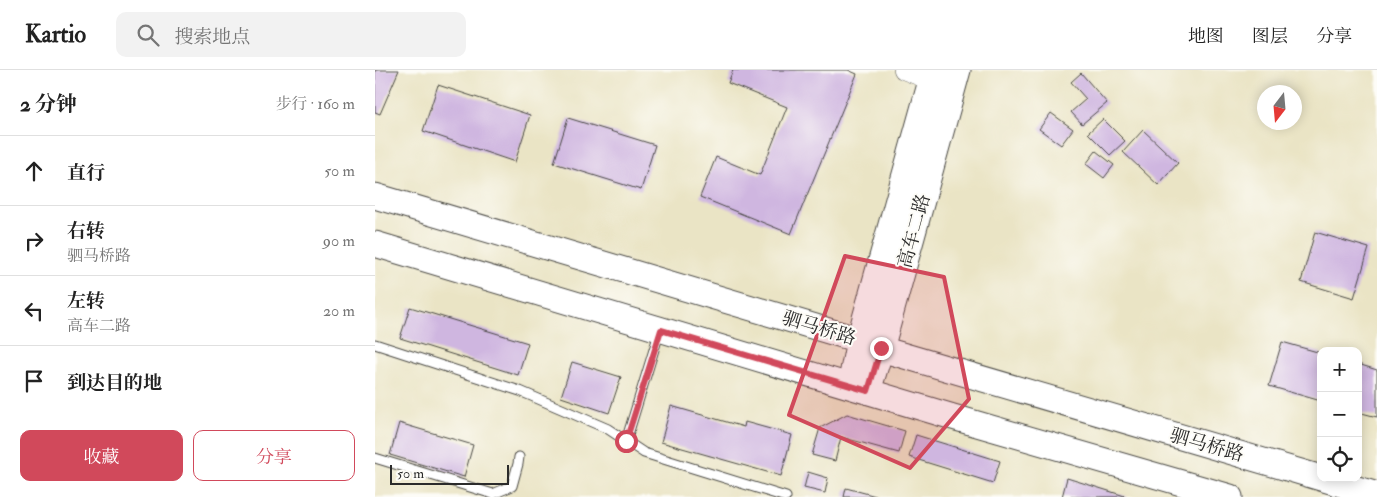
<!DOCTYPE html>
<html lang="zh">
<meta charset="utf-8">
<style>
:root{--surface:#fff;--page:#f2f2f2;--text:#222;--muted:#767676;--line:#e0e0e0;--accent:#d1495b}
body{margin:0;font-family:"IM FELL Double Pica","Noto Serif SC",serif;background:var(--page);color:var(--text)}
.controls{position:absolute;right:15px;bottom:15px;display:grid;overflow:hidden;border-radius:10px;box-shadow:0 2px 12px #0003}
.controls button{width:45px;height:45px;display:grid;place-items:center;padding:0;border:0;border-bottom:1px solid var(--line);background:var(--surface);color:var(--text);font:25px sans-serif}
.compass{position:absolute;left:882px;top:15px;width:45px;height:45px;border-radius:50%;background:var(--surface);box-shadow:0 2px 12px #0003;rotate:196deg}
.scale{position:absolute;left:15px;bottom:12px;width:119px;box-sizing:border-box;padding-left:5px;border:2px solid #2b2b2b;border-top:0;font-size:14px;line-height:18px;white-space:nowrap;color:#2b2b2b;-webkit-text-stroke:4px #fdfcf7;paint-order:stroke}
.stop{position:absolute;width:15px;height:15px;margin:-11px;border:4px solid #d1495b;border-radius:50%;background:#fff}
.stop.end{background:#d1495b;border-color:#fff;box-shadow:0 1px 5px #0008}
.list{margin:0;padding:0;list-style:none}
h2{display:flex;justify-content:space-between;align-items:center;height:65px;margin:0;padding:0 20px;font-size:21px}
h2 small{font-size:16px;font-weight:400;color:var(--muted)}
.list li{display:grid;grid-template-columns:32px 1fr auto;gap:15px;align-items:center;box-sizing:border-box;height:70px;padding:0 20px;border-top:1px solid var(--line)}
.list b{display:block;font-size:19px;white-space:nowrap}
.list p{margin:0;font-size:16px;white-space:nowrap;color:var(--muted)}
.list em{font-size:16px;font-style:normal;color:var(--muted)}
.actions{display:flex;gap:10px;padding:15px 20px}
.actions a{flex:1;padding:11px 0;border:1px solid var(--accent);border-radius:10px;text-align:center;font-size:18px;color:var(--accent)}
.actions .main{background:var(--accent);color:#fff}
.icon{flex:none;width:28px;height:28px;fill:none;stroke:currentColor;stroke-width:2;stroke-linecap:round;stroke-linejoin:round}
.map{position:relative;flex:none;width:1002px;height:427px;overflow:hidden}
header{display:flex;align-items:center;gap:30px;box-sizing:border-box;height:70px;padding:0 25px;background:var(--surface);border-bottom:1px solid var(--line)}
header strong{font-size:24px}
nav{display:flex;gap:28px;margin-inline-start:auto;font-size:18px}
.search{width:350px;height:45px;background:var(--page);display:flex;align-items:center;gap:12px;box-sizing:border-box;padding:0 18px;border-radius:10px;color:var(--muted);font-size:19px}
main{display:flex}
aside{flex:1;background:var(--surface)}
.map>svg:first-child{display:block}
.building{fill:#cfb6e0}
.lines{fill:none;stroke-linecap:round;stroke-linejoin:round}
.lane-casing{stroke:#484742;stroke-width:11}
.street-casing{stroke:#484742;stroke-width:19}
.secondary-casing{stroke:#484742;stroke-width:27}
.lane{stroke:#fff;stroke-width:9}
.street{stroke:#fff;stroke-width:18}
.secondary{stroke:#fff;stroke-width:25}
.route{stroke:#d1495b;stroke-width:6}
.marked{fill:#d1495b;fill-opacity:0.2;stroke:#d1495b;stroke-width:4;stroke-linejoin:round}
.labels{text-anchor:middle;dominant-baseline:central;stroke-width:4;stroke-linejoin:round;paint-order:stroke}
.street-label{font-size:19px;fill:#2b2b2b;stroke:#fdfcf7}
</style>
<header>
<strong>Kartio</strong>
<div class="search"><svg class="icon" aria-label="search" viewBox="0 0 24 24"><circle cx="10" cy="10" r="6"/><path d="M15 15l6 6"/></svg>搜索地点</div>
<nav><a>地图</a><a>图层</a><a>分享</a></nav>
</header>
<main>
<aside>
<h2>2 分钟<small>步行 · 160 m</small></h2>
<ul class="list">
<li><svg class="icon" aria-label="ahead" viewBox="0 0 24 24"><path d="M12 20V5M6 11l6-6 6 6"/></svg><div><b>直行</b></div><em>50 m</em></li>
<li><svg class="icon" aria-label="right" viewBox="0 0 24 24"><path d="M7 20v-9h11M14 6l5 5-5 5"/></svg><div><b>右转</b><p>驷马桥路</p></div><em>90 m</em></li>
<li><svg class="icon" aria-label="left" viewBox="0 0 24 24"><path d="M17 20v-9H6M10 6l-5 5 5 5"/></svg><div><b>左转</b><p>高车二路</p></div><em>20 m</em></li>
<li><svg class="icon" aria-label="arrive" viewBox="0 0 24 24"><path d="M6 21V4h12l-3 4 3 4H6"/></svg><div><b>到达目的地</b></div></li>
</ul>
<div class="actions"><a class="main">收藏</a><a>分享</a></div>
</aside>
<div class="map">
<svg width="1002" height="427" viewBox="0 0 1002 427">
<rect width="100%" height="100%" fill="#fdfcf7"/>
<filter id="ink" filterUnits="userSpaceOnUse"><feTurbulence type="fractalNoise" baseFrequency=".02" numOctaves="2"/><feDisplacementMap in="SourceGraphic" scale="10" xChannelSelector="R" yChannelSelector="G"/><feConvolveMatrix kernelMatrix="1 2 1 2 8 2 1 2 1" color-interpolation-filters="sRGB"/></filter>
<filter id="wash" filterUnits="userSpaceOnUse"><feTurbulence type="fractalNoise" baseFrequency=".0096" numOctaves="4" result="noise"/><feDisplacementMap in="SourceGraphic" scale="20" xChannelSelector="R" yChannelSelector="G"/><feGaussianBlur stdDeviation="1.12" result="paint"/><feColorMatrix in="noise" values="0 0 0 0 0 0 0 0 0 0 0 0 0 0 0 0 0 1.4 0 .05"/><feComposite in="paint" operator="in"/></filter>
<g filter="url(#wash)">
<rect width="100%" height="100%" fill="#eae4c5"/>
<g id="blocks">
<path class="building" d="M0 0H24L5 44 0 42Z
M358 0H473L482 4 416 164 325 127 341 87 385 105 412 37 353 13Z
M706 3 732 33 707 54 696 42 711 29 696 12Z
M63 15 155 45 140 92 48 61Z
M676 43 698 59 686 75 664 59Z
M193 48 280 75 266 120 179 93Z
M728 49 750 71 735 85 713 63Z
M768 60 803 93 783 115 748 82Z
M721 81 739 95 729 108 711 94Z
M940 162 994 178 979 228 926 212Z
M35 237 153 273 143 305 25 268Z
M907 272 946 283V331L894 316Z
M197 292 246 307 234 343 186 327Z
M983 294 1002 300V347L983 342Z
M296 336 369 357 370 352 417 365 406 406 286 372Z
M472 344 530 361 524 383 466 367 460 391 437 385 445 358Z
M24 353 98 375 89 407 15 385Z
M541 365 625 391 618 413 534 387Z
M433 402 453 408 450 423 429 418Z
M692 408 753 427H687Z
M471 418 501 426V427H469Z"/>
</g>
</g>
<g filter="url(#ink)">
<use href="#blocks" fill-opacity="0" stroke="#484742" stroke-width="1"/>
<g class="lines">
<g class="lane-casing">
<path id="lane" d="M0 274 145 321 233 359 269 383 411 427
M251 371 285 260
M0 388 118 424 137 416 143 394 144 387"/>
</g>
<g class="street-casing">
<path id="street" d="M528 0 556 11"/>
</g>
<g class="secondary-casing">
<path id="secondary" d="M0 126 484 270 506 279 946 408
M0 174 578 347 855 427
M475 316 484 270 559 0
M493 321 506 279 583 0
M946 408 1002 425"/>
</g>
<use href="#lane" class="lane"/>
<use href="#street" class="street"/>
<use href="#secondary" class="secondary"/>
</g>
</g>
<g class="lines" filter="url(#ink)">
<path class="route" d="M251 371 286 260 493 321 506 278"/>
</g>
<path class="marked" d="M470 186 569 207 594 329 535 398 414 345Z"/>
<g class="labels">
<g class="street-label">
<text transform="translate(539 161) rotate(-75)">高车二路</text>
<text transform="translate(444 258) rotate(17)">驷马桥路</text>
<text transform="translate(832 375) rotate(16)">驷马桥路</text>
</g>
</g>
</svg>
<div class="controls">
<button>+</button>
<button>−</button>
<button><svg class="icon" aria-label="locate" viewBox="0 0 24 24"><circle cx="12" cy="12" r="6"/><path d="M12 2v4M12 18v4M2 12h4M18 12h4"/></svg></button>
</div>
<svg class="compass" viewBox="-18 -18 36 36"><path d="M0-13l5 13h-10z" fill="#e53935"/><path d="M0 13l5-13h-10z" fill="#767676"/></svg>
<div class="scale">50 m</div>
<div class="stop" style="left:251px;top:371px"></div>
<div class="stop end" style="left:506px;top:278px"></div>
</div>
</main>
